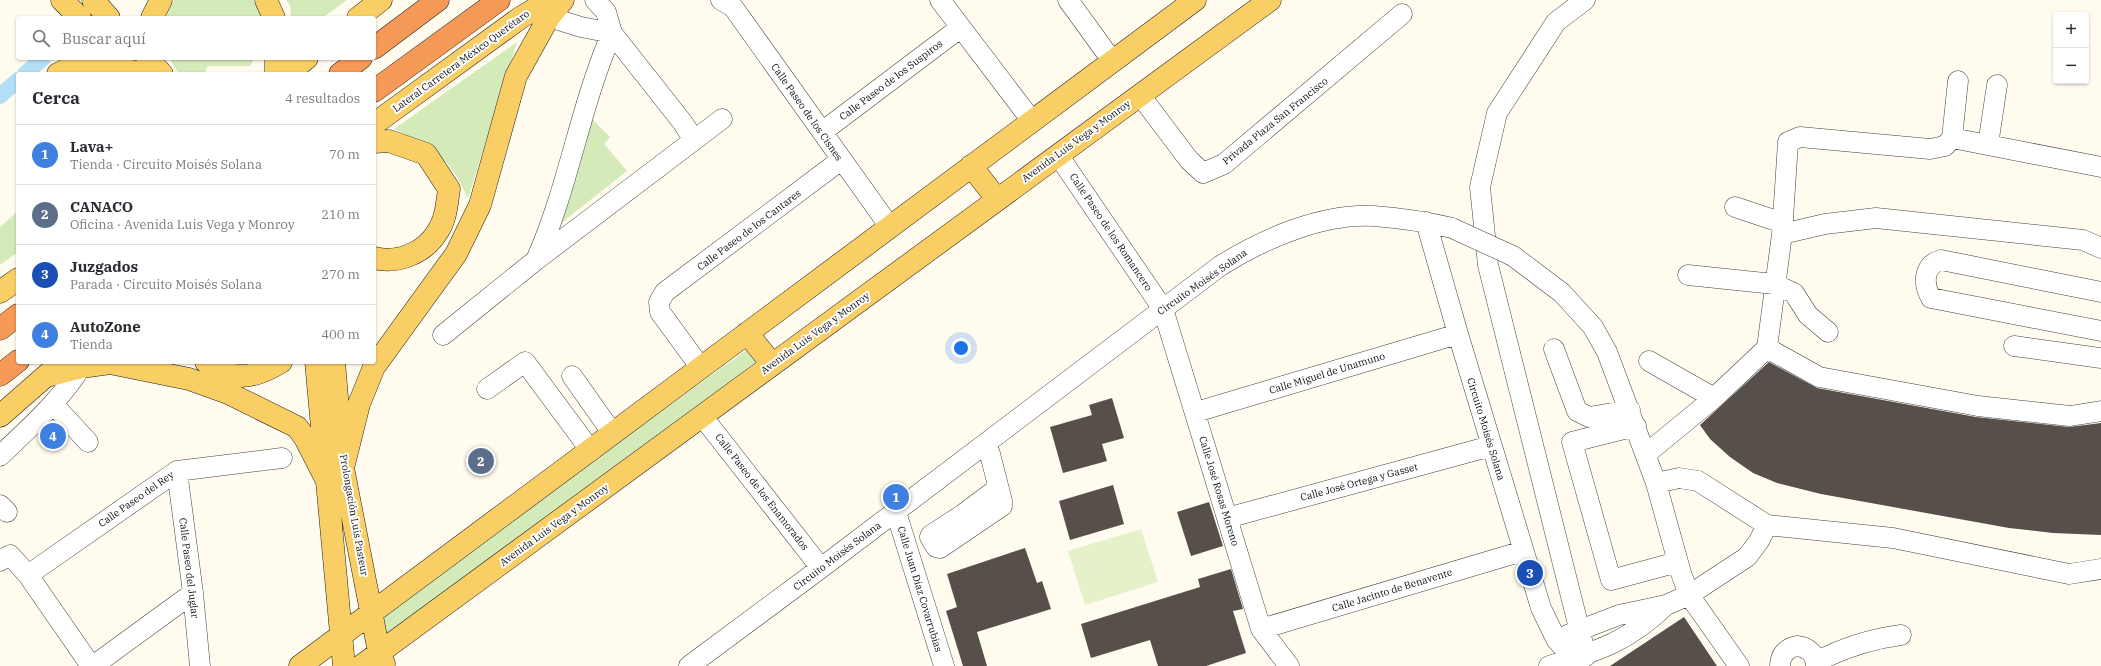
<!DOCTYPE html>
<html lang="es">
<meta charset="utf-8">
<style>
:root{--surface:#fff;--page:#f2f2f3;--text:#2b2b33;--muted:#7c7c81;--line:#e1e1e2;--accent:#ea580c}
body{margin:0;font-family:"IBM Plex Serif",serif;background:var(--page);color:var(--text)}
.controls{position:absolute;right:12px;top:12px;display:grid;overflow:hidden;border-radius:4px;box-shadow:0 1px 3px #0004}
.controls button{width:36px;height:36px;display:grid;place-items:center;padding:0;border:0;border-bottom:1px solid var(--line);background:var(--surface);color:var(--text);font:20px sans-serif}
.you{position:absolute;left:961px;top:348px;width:14px;height:14px;margin:-10px;border:3px solid #fff;border-radius:50%;background:#1a73e8;box-shadow:0 0 0 6px #1a73e833}
.badge{display:grid;place-items:center;width:26px;height:26px;border-radius:50%;background:var(--accent);color:#fff;font-size:13px;font-weight:700}
.pin{position:absolute;translate:-50% -50%;border:2px solid #fff;box-shadow:0 1px 4px #0006}
.list{margin:0;padding:0;list-style:none}
h2{display:flex;justify-content:space-between;align-items:center;height:52px;margin:0;padding:0 16px;font-size:17px}
h2 small{font-size:13px;font-weight:400;color:var(--muted)}
.list li{display:grid;grid-template-columns:26px 1fr auto;gap:12px;align-items:center;box-sizing:border-box;height:60px;padding:0 16px;border-top:1px solid var(--line)}
.list b{display:block;font-size:15px;white-space:nowrap}
.list p{margin:0;font-size:13px;white-space:nowrap;color:var(--muted)}
.list em{font-size:13px;font-style:normal;color:var(--muted)}
.icon{flex:none;width:22px;height:22px;fill:none;stroke:currentColor;stroke-width:2;stroke-linecap:round;stroke-linejoin:round}
.map{position:relative;flex:none;width:2101px;height:666px;overflow:hidden}
.search{position:absolute;background:var(--surface);box-shadow:0 1px 3px #0004;left:16px;top:16px;width:360px;height:44px;display:flex;align-items:center;gap:10px;box-sizing:border-box;padding:0 14px;border-radius:4px;color:var(--muted);font-size:15px}
.panel{position:absolute;background:var(--surface);box-shadow:0 1px 3px #0004;left:16px;top:72px;width:360px;height:292px;border-radius:4px}
.map>svg:first-child{display:block}
.green{fill:#d4eab8}
.pitch{fill:#e5f1ca}
.lines{fill:none;stroke-linecap:round;stroke-linejoin:round}
.canal{stroke:#b3e0f7;stroke-width:16}
.building{fill:#574f4a}
.minor-casing{stroke:#414141;stroke-width:21}
.major-casing{stroke:#1f1f1f;stroke-width:23}
.highway-casing{stroke:#1f1f1f;stroke-width:23}
.minor{stroke:#fff;stroke-width:20}
.major{stroke:#f9cf65;stroke-width:22}
.highway{stroke:#f59957;stroke-width:22}
.minor-bridge-casing{stroke:#414141;stroke-width:21;stroke-linecap:butt}
.minor-bridge{stroke:#fff;stroke-width:20}
.labels{text-anchor:middle;dominant-baseline:central;stroke-width:4;stroke-linejoin:round;paint-order:stroke}
.street-label{font-size:10px;fill:#0e0e0e;stroke:#fff}
</style>
<div class="map">
<svg width="2101" height="666" viewBox="0 0 2101 666">
<rect width="100%" height="100%" fill="#fffbef"/>
<path class="green" d="M174 0H253L257 5 262 18H166Z
M286 0H347L322 18H291L290 5Z
M517 42 468 198C449 157 434 148 394 129Z
M169 58H255L250 66H208L204 74H179Z
M586 113 610 137 604 144 627 171 555 228Z
M18 211V252L0 265V227Z
M748 349 754 354 756 362 398 630 391 635 384 634 379 615Z"/>
<path class="pitch" d="M1141 529 1158 582 1085 605 1068 551Z"/>
<g class="lines">
<path class="canal" d="M25 74 43 58
M0 96 18 80"/>
</g>
<path class="building" d="M1769 362 1817 388 1976 417 2069 427 2101 423V535L2053 533 2009 528 1821 494 1777 483 1753 473 1730 457 1710 439 1700 425Z
M1112 398 1124 438 1102 444 1107 461 1063 473 1050 427 1092 415 1089 405Z
M1113 485 1124 524 1070 540 1059 501Z
M1209 502 1223 546 1191 556 1177 512Z
M1025 548 1037 583 1042 581 1051 609 977 632 987 666H963L946 611 957 607 947 574Z
M1231 569 1243 609 1233 611 1246 653 1206 666H1158L1150 640 1091 658 1081 624 1200 587 1198 579Z
M1684 617 1717 666H1610Z"/>
<g class="lines">
<g class="minor-casing">
<path id="minor" d="M595 0 606 12 612 33 683 123 694 140
M721 0 733 7 890 227
M940 0 1032 121
M1068 0 1113 62
M1585 0 1556 22 1497 113 1480 187 1488 265 1586 656
M549 17 581 27 612 33
M1140 95 1189 160 1203 173 1224 164 1402 14
M822 132 960 28
M1952 138 2101 167
M1988 145 1997 85
M1058 155 1163 309 1261 629 1289 666
M1735 207 1783 223
M1426 222 1458 334 1541 608 1556 639 1579 666
M1782 234 1825 224 1876 218 2083 240 2101 248
M1513 256 1562 293 1593 327 1607 352 1656 483 1681 573 1689 595 1739 666
M537 258C569 185 580 106 612 33
M1688 275 1774 284 1794 293 1808 315 1828 332
M2101 292 1941 260C1923 265 1923 284 1931 298L2101 331
M443 335 536 260 722 119
M2014 346 2101 358
M1767 348 1819 377 1978 406 2070 416 2101 411
M1554 349 1577 411 1589 417 1630 410
M1649 361 1714 398
M701 368 660 312 659 302 665 292 841 160
M572 376 613 434
M487 389 525 362 591 451
M53 404 88 442
M1196 412 1458 334
M702 416 821 568
M1636 426 1572 442 1611 580 1678 562
M986 444 990 454 1002 501V506L940 548 936 547 930 537 931 535 962 515 998 488
M1646 454 1714 398 1767 348 1782 234 1788 142 1800 137 1930 149 1945 146 1952 138 1958 81
M0 456C29 428 60 401 81 367V362
M177 471 193 593 200 666
M1656 483 1679 478 1698 481 1767 525 1893 538 2069 574 2101 569
M0 505 7 512
M896 512 944 666
M1227 518 1491 446
M0 561 10 555 28 575 91 666
M28 575 177 471 282 458
M1261 629 1523 551
M1567 635 1619 615 1666 605 1689 595 1747 557 1759 541 1767 525
M1816 662C1843 648 1870 639 1901 635
M93 666 193 593
M689 666 821 568 1220 266C1263 239 1322 213 1374 216 1400 218 1427 222 1452 228
M1549 666C1598 651 1628 642 1666 605
M1780 666C1780 655 1786 648 1797 646 1808 647 1816 654 1816 666"/>
</g>
<g class="major-casing">
<path id="major" d="M62 0 80 18
M93 0 109 18
M266 0 274 18
M152 18 161 0
M358 18 381 0
M147 58 162 74
M276 58V74
M58 74C85 58 106 65 135 72
M287 74 307 58
M374 124 520 18 550 0
M374 142 389 141 426 154 449 189C447 203 446 219 438 231 425 253 398 264 374 258
M971 166 997 199
M0 292 18 279
M747 333 772 364
M206 362C233 382 253 379 281 362
M316 362 344 666
M334 362 343 468 379 652 384 664
M46 376 81 367 110 363 189 379 228 393 297 427 305 438 327 481
M0 416 56 367
M343 468 359 404 374 367 456 254 480 205 516 76 549 17 563 0
M300 666 1195 0
M361 666 1270 0"/>
</g>
<g class="highway-casing">
<path id="highway" d="M374 48 438 0
M340 74 361 58
M374 91 499 0
M0 329 18 315
M0 375 18 361"/>
</g>
<use href="#minor" class="minor"/>
<use href="#major" class="major"/>
<use href="#highway" class="highway"/>
<g class="minor-bridge-casing">
<path id="minor-bridge" d="M1452 228 1513 256"/>
</g>
<use href="#minor-bridge" class="minor-bridge"/>
</g>
<g class="labels">
<g class="street-label">
<text transform="translate(461 61) rotate(-36)">Lateral Carretera México Querétaro</text>
<text transform="translate(891 80) rotate(-37)">Calle Paseo de los Suspiros</text>
<text transform="translate(807 112) rotate(55)">Calle Paseo de los Cisnes</text>
<text transform="translate(1275 121) rotate(-39)">Privada Plaza San Francisco</text>
<text transform="translate(1076 141) rotate(-36)">Avenida Luis Vega y Monroy</text>
<text transform="translate(749 230) rotate(-37)">Calle Paseo de los Cantares</text>
<text transform="translate(1111 232) rotate(56)">Calle Paseo de los Romancero</text>
<text transform="translate(1202 282) rotate(-35)">Circuito Moisés Solana</text>
<text transform="translate(815 333) rotate(-36)">Avenida Luis Vega y Monroy</text>
<text transform="translate(1327 373) rotate(-17)">Calle Miguel de Unamuno</text>
<text transform="translate(1486 429) rotate(73)">Circuito Moisés Solana</text>
<text transform="translate(1359 482) rotate(-15)">Calle José Ortega y Gasset</text>
<text transform="translate(1219 491) rotate(73)">Calle José Rosas Moreno</text>
<text transform="translate(762 492) rotate(52)">Calle Paseo de los Enamorados</text>
<text transform="translate(136 499) rotate(-35)">Calle Paseo del Rey</text>
<text transform="translate(354 515) rotate(80)">Prolongación Luis Pasteur</text>
<text transform="translate(554 525) rotate(-36)">Avenida Luis Vega y Monroy</text>
<text transform="translate(837 556) rotate(-37)">Circuito Moisés Solana</text>
<text transform="translate(189 568) rotate(83)">Calle Paseo del Juglar</text>
<text transform="translate(920 589) rotate(73)">Calle Juan Díaz Covarrubias</text>
<text transform="translate(1392 590) rotate(-17)">Calle Jacinto de Benavente</text>
</g>
</g>
</svg>
<div class="controls">
<button>+</button>
<button>−</button>
</div>
<div class="you"></div>
<div class="pin badge" style="left:896px;top:497px;background:#3f7fe0">1</div>
<div class="pin badge" style="left:481px;top:461px;background:#5c6f8a">2</div>
<div class="pin badge" style="left:1530px;top:573px;background:#1a4fb4">3</div>
<div class="pin badge" style="left:53px;top:436px;background:#3f7fe0">4</div>
<div class="search"><svg class="icon" aria-label="search" viewBox="0 0 24 24"><circle cx="10" cy="10" r="6"/><path d="M15 15l6 6"/></svg>Buscar aquí</div>
<section class="panel">
<h2>Cerca<small>4 resultados</small></h2>
<ul class="list">
<li><span class="badge" style="background:#3f7fe0">1</span><div><b>Lava+</b><p>Tienda · Circuito Moisés Solana</p></div><em>70 m</em></li>
<li><span class="badge" style="background:#5c6f8a">2</span><div><b>CANACO</b><p>Oficina · Avenida Luis Vega y Monroy</p></div><em>210 m</em></li>
<li><span class="badge" style="background:#1a4fb4">3</span><div><b>Juzgados</b><p>Parada · Circuito Moisés Solana</p></div><em>270 m</em></li>
<li><span class="badge" style="background:#3f7fe0">4</span><div><b>AutoZone</b><p>Tienda</p></div><em>400 m</em></li>
</ul>
</section>
</div>
